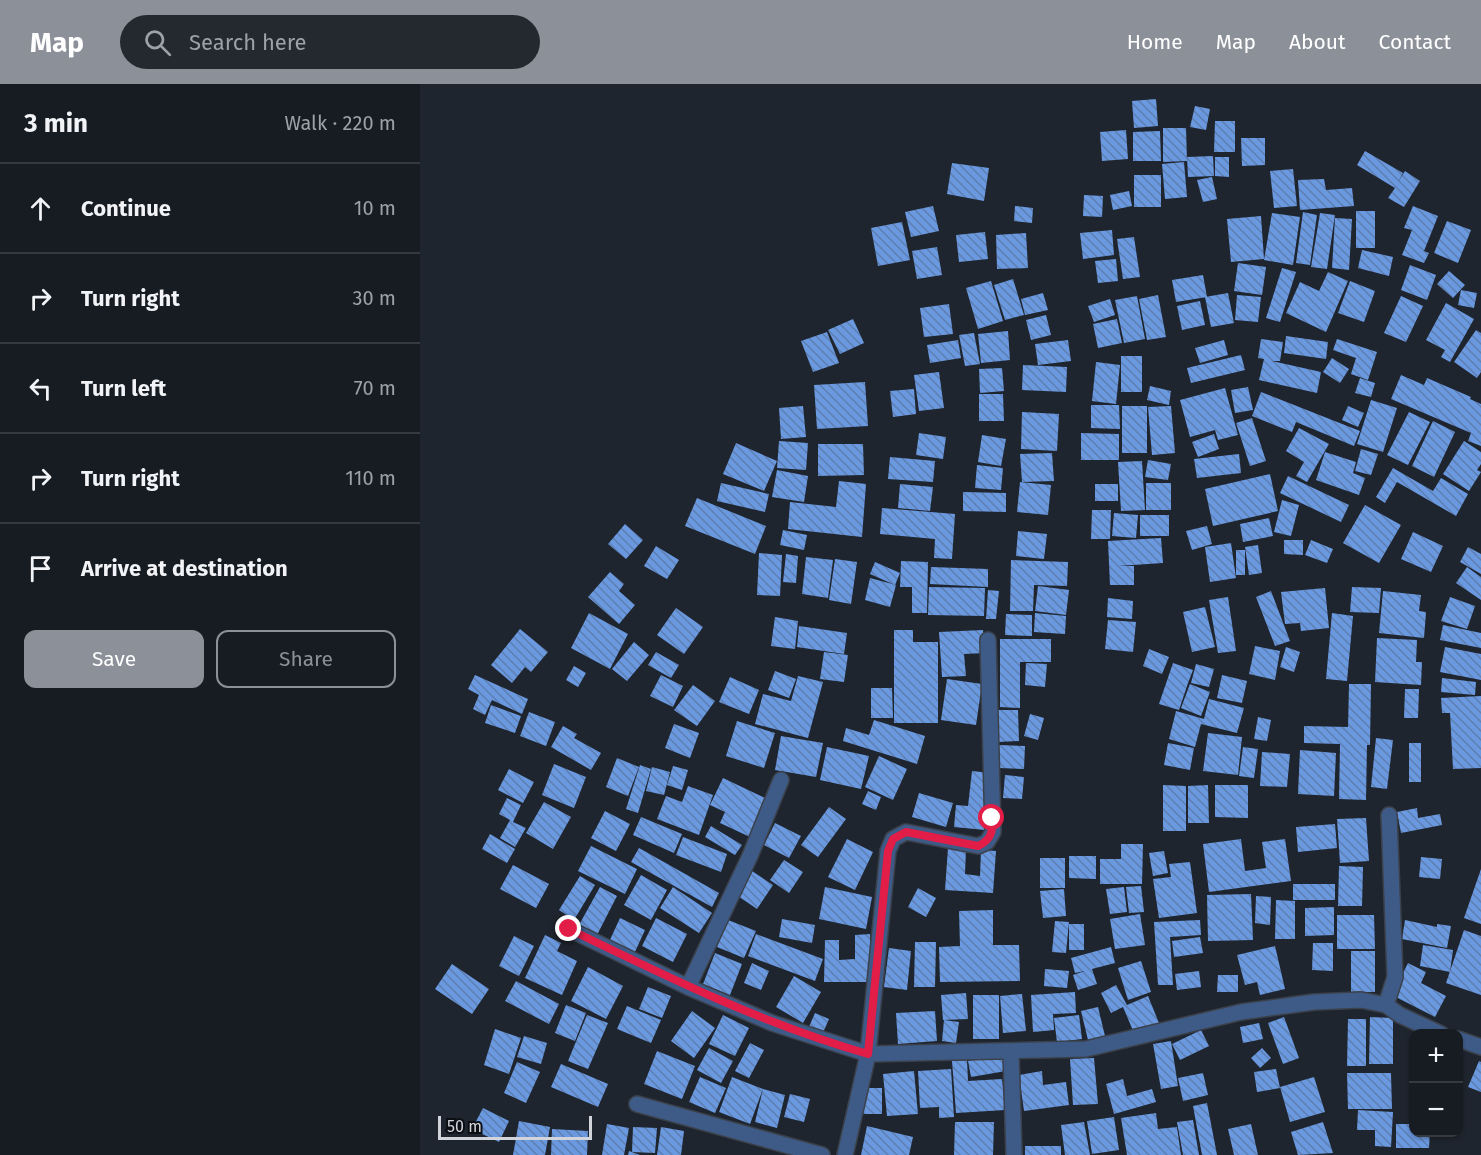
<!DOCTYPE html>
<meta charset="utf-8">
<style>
:root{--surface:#171c22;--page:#24292f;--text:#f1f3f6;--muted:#9ea1a5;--line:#363a40;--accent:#8c9099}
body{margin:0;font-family:"Fira Sans",sans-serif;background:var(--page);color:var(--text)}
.controls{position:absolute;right:18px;bottom:18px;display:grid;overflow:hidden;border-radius:12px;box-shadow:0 2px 4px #0004}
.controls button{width:54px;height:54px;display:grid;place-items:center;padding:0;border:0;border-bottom:2px solid var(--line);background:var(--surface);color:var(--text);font:30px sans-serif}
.scale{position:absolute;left:18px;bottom:15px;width:154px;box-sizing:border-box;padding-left:6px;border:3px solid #d1d5db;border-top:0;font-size:16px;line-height:21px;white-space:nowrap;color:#d1d5db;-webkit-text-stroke:4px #0b0e12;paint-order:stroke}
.stop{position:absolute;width:18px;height:18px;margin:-14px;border:4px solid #e11d48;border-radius:50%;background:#fff}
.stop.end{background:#e11d48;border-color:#fff;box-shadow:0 2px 6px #0008}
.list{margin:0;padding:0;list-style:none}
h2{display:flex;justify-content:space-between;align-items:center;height:78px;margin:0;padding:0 24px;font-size:26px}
h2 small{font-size:20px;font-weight:400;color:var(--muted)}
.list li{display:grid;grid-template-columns:39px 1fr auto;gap:18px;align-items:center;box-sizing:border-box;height:90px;padding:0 24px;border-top:2px solid var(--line)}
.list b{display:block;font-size:22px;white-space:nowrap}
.list em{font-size:20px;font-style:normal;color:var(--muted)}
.actions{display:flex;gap:12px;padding:18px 24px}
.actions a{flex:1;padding:14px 0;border:2px solid var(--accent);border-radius:12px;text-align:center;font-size:21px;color:var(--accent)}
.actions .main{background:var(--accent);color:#fff}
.icon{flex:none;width:33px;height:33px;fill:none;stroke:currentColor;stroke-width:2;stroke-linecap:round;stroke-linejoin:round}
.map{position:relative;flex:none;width:1061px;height:1071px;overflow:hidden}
header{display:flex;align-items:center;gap:36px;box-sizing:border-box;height:84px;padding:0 30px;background:var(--accent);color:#fff}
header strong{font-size:28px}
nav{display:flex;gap:33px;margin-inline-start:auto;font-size:21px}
.search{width:420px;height:54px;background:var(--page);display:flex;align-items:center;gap:15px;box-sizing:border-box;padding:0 21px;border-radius:33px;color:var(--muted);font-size:22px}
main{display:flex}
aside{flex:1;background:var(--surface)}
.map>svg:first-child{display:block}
.building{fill:url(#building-back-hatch)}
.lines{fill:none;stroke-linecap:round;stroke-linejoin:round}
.street-casing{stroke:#3b414a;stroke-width:18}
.street{stroke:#3e5b87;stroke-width:15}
.route{stroke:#e11d48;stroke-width:8}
</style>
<header>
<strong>Map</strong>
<div class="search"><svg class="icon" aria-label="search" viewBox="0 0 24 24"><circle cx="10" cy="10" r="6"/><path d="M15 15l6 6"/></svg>Search here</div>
<nav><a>Home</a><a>Map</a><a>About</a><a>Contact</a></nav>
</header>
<main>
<aside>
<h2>3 min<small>Walk · 220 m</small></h2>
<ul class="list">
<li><svg class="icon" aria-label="ahead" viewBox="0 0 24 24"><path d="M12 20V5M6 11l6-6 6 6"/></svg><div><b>Continue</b></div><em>10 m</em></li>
<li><svg class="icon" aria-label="right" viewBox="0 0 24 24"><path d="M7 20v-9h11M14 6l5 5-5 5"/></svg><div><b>Turn right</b></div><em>30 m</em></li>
<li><svg class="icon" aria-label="left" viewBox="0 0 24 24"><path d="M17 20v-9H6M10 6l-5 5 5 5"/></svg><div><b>Turn left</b></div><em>70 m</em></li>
<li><svg class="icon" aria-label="right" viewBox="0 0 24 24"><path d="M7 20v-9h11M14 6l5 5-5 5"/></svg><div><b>Turn right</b></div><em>110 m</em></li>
<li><svg class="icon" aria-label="arrive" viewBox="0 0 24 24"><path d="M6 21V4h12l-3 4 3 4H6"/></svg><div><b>Arrive at destination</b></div></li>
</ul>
<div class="actions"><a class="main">Save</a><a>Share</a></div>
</aside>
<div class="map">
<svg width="1061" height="1071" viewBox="0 0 1061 1071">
<defs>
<pattern id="building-back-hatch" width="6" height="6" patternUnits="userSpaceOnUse" patternTransform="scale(1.5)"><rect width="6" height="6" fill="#6a99e0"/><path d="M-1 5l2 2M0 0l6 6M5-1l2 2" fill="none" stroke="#5d7eb1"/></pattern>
</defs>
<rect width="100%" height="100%" fill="#1f252e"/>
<path class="building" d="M736 15 738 42 714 44 712 17Z
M775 22 790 25 786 46 770 43Z
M795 37H815V68H794Z
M743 44H766L767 77 743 78Z
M706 46 708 75 682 77 680 48Z
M740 47 741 77H713V48Z
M821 54H845V81L822 82Z
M945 67 983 89 978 98 985 87 1000 97 984 123 968 114 975 104 937 81Z
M793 72 794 92 768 93 767 73Z
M795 73H809V93L795 92Z
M764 78 767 113 745 115 742 80Z
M532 79 569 84 564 117 527 110Z
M873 85 877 122 854 124 850 87Z
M714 91H741V123H714Z
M792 93 797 115 783 118 777 96Z
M904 95 906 106 932 104 934 122 880 126 878 96Z
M709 107 712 122 693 126 690 111Z
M664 111 683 112 682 133 663 132Z
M513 122 519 147 491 153 485 128Z
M595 122 613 124 612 139 594 137Z
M993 122 1018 132 1004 167 1009 169 1004 179 982 171 992 146 984 144Z
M936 127H955V164H936Z
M883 128 897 131 890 181 876 179Z
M852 129 880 133 873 181 844 176Z
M900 129 915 131 907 185 891 183Z
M841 132 844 175 811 178 807 135Z
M915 134 932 135 929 186 912 184Z
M1027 137 1051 146 1038 179 1014 169Z
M482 138 490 176 458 182 451 144Z
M692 146 694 171 663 175 660 149Z
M565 148 568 175 539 178 536 151Z
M606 149 608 184 577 185 576 151Z
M714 153 720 193 703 195 697 155Z
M517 163 522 191 497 195 492 167Z
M942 166 973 173 969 192 938 184Z
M696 175 698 197 678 199 675 177Z
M818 179 846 183 842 211 814 207Z
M990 181 1016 191 1007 216 981 206Z
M862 184 876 188 860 238 846 234Z
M1029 187 1045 201 1033 214 1017 200Z
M908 188 928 197 906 248 866 229 880 198 899 207Z
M783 191 787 213 756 218 752 196Z
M593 195 604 231 585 236 574 201Z
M571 197 583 237 558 245 546 204Z
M930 197 955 207 944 238 918 229Z
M1041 206 1057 209 1054 224 1038 221Z
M623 209 628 226 605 231 601 215Z
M808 209 814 239 791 243 785 213Z
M738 211 746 253 727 256 719 215Z
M817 211 841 213 838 238 815 236Z
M717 212 725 255 704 259 695 216Z
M981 212 1003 222 986 258 964 249Z
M690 215 695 231 674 238 668 222Z
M780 217 785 241 762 246 757 222Z
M1026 219 1054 235 1030 278 1021 273 1025 266 1006 256Z
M529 220 533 250 504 253 500 224Z
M626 231 631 251 611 256 606 236Z
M433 235 444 259 420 270 408 246Z
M697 235 702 259 678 264 673 240Z
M1056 246 1061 249V288L1057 294 1034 278Z
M588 247 590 276 561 279 558 250Z
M407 248 419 279 393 288 381 257Z
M554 249 560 280 545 282 539 251Z
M866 252 908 258 906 275 864 269Z
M841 255 863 258 860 277H852L901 288 897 309 839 296 844 275 838 274Z
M917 255 957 268 948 296 931 290 936 274 913 266Z
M538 256 541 274 510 279 507 261Z
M648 256 651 277 618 281 615 260Z
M804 256 808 271 780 279 775 264Z
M821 271 825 286 771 299 767 284Z
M701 272H722V308H701Z
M912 274 929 285 920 299 903 288Z
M676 278 700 281 696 320 672 317Z
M603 281 647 283 646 308 602 306Z
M582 284 584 307 560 309 559 285Z
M519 288 524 324 499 327 494 291Z
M981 291 1004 301 1007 294 1051 313 1050 315 1061 320V362L1048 357 1051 349 971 315Z
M940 294 955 299 951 313 935 309Z
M445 298 448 342 397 345 394 301Z
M730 302 751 307 749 321 727 316Z
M828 303 833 326 815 329 811 306Z
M805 304 818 351 798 356 795 346 770 353 760 316Z
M494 305 496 330 473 333 470 307Z
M841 308 940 347 934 362 876 338 872 348 832 332Z
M559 310H583L584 337H559Z
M951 316 977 324 963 368 937 360Z
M671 321H699L700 345 671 344Z
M383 322 386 353 361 355 359 324Z
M702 322H727V369H702Z
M751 322 755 369 732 371 728 323Z
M928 322 944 329 938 343 922 336Z
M602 328 639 330 637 367 601 365Z
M989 328 1010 338 988 381 967 371Z
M832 334 846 377 830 382 816 339Z
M1013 337 1035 348 1014 393 992 382Z
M879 344 909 360 887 398 876 392 884 378 866 367Z
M499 349 526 353 523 375 496 371Z
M661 349 699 350V376H661Z
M794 350 799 365 778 373 772 358Z
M562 351 586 355 581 382 558 378Z
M359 357 388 359 386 386 357 384Z
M1044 357 1061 368V380L1057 386 1061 388 1049 407 1023 390Z
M316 359 357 377 344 407 303 390Z
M398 360H443L444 391 398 392Z
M941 365 958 370 951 391 935 387Z
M905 368 936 378 933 389 945 394 939 411 896 396Z
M632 369 634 397 602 398 600 370Z
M819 370 821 389 777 394 774 375Z
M470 373 515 377 513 398 468 395Z
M728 376 751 380 748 396 725 393Z
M722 377 725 426 701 427 698 378Z
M557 381 583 384 581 406 555 404Z
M973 384 1013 407 1021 394 1048 410 1036 432 977 398 965 419 956 413Z
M357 386 388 392 384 418 352 413Z
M850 390 858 427 793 442 785 405Z
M868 392 929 421 921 438 860 409Z
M419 397 446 400 442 453 368 445 370 418 416 423Z
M600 398 631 401 628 431 597 428Z
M301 399 349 410 345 428 297 417Z
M726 399H751V426H726Z
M480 400 513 403 510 427 478 424Z
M675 400H698V417H675Z
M543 408 586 409V428L543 427Z
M277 414 346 442 335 470 265 442Z
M862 416 879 421 871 452 854 448Z
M945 421 981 441 959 479 923 459Z
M462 424 535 430 532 475 514 474 515 455 460 450Z
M672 426H691L690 455H671Z
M694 429 718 431 716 454 692 452Z
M720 431H749V452H720Z
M849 434 853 452 823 458 820 440Z
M205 440 223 456 206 475 188 460Z
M787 442 792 460 772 466 766 447Z
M363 446 387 451 384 466 360 461Z
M598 447 627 450 624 475 596 472Z
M993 448 1023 462 1011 488 981 475Z
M741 454 743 479 698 482H714V501H690L688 457Z
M864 456H883V471L864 470Z
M891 456 913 465 907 479 885 471Z
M811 459 816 494 790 498 785 463Z
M838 461 842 489 829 491 825 463Z
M236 462 259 476 247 495 224 482Z
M1048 463 1061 470V490L1040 478Z
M816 466H825V491H816Z
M339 469 362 471 360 512 337 511Z
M366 470 378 472 376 499 363 498Z
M386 473 413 476 408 514 382 510Z
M415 475 437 478 431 520 409 516Z
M591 476 648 478 647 502 614 501 613 527H590Z
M481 477 508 478 507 529H492V503H480Z
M455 478 480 489 475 501 450 490Z
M511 483 568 485V503L510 500Z
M1047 483 1061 493V516L1036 499Z
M190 488 204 500 199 507 215 521 199 540 168 513Z
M450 494 476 501 470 523 445 516Z
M618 502 649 506 646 531 615 527Z
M509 503 565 504 564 532 508 531Z
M932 503 961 504 959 529 930 528Z
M905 504 909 544 881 547 880 539 865 540 861 508Z
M568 506 579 507 576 535H566Z
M851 507 870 557 855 562 836 513Z
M963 507 1001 511 999 527 1006 528 1004 554 959 549Z
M808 513 816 567 798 569 789 516Z
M1030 513 1055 522 1047 545 1021 537Z
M688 514 713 517 712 535 687 533Z
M785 523 795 563 772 568 763 528Z
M256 524 283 543 264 570 237 551Z
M169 529 208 550 190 585 151 564Z
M615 529 646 532 645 550 614 548Z
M912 529 933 532 927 597 906 595Z
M586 530 612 531V552L585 551Z
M355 533 378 537 375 565 351 562Z
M688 536 716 538 713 568 685 565Z
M1023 541 1061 549V564L1020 556Z
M379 542 427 549 424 570 377 563Z
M100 545 128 568 111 588 105 583 92 599 71 581Z
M474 546H493V558H518V639H474Z
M563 546 565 569 544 570 546 592 522 593 519 548Z
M957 554 997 556 996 578H1002L1001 601 955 598Z
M580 555H631V578H600V624L580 623Z
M214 558 229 571 207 597 192 585Z
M835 562 860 567 855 596 829 590Z
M866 563 880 568 874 588 860 583Z
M1025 563 1061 570V596L1020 588Z
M729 565 749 573 742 590 723 582Z
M236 568 259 581 251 594 228 581Z
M404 568 428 571 424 598 400 595Z
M606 579 627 580 625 603 605 601Z
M753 579 773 586 768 599 766 598 768 599 759 626 739 620Z
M776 580 794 585 789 603 771 599Z
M154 582 166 589 158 603 146 596Z
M355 587 376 595 369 614 348 606Z
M55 591 108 615 102 630 72 616 65 631 53 625 59 611 48 605Z
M241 591 263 602 253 623 230 612Z
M802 591 827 597 822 619 797 614Z
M378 592 403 598 388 654 335 640 343 610 371 617Z
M310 593 339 606 329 630 299 618Z
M1022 594 1056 598 1055 611 1021 608Z
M527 595 562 600 556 641 521 636Z
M770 600 790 608 781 632 761 624Z
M929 600H951L950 661H947L946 716 919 715 920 660 884 659V642L928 643Z
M273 601 295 617 277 642 254 626Z
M451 604H472L473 634H451Z
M985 605H999L998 634H984Z
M1061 612V684L1033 685 1030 629H1022L1021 614Z
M789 615 824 624 817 649 781 640 775 663 749 655 756 627 784 635Z
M71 621 101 632 95 649 65 639Z
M577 626H598L599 657 578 658Z
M109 628 135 638 126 662 100 652Z
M610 630 624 634 618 656 604 652Z
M838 633 851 636 847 657 834 655Z
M454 636 505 652 497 680 423 657 426 644 449 651Z
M317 637 355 649 344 684 306 672Z
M254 640 279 649 270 674 245 664Z
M143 642 157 650 154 654 181 669 171 686 131 663Z
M788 649 822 653 818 691 783 687Z
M361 652 403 659 396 693 355 686Z
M956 654 973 656 967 705 951 703Z
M748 659 774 664 770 686 744 681Z
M989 659H1001V698H989Z
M579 661 605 662 604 685 579 684Z
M407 663 449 672 441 705 400 696Z
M823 663 838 665 834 694 819 692Z
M880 666 916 669 914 712 878 710Z
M842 668 870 670 867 703 840 702Z
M459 672 487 685 473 716 445 703Z
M197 674 219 683 208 712 186 703Z
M134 680 166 693 154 724 122 711Z
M220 681 231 685 218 729 206 725Z
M253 682 268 686 262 706 247 701Z
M232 683 250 688 244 711 226 707Z
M89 685 114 698 103 719 78 706Z
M552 687 570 689 565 746 534 743 536 721 548 722Z
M585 691 604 693 602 715 583 714Z
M303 694 347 715 330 753 300 739 305 728 290 721Z
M743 701 766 702V747H743Z
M788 701 789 739H768V702Z
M795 701H828V734L795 733Z
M268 702 293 711 279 751 237 735 246 712 262 718Z
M448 707 461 713 456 726 442 720Z
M499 709 533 719 526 743 492 733Z
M87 714 101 721 93 738 106 744 95 763 80 754 90 736 79 730Z
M124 718 151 733 133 765 106 749Z
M409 723 426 735 398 773 381 761Z
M997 724 998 734 1020 730 1022 741 981 749 977 728Z
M185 727 210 740 196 767 171 754Z
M221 733 262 750 254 769 213 751Z
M946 734 949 777 920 779 917 735Z
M355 739 381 752 369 774 344 761Z
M915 740 917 764 878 768 876 743Z
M291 742 322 761 315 771 285 753Z
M70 750 95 765 87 779 62 765Z
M263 753 307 770 301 788 256 771Z
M427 755 453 768 435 806 408 793Z
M821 755 825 787 846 784 842 758 865 755 871 797 789 808 783 760Z
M701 760H723L722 800H680V775H701Z
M171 762 217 785 205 810 158 787Z
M219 764 299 809 292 823 211 778Z
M528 764 546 765 545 790 560 792 561 766 576 767 573 809 525 806Z
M744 767 748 789 733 792 729 769Z
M649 772H676V795L649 794Z
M1001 773 1022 775 1020 795 999 793Z
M620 774H645V804H620Z
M364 776 383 788 369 809 350 796Z
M770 778 777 829 739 834 733 795 751 793 749 780Z
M93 781 129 800 116 824 80 805Z
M919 782 943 783 942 822H918Z
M1061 785V840L1044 834Z
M332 787 353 801 337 825 315 810Z
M221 791 247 806 231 836 204 821Z
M160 792 175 801 154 836 139 826Z
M873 800H915V816H873Z
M721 802 724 828 709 829 706 803Z
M180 803 197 812 177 851 159 841Z
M253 803 292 829 279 849 240 824Z
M405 803 452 813 446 845 399 835Z
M704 803 707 828 690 830 686 805Z
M498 804 516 814 506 833 488 823Z
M644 805 646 832 623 834 620 807Z
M831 810 833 856 788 857 787 811Z
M836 812 851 813 850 841 835 839Z
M856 816 875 817V855H855Z
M914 823V851L885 852V824Z
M573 826V861H599L600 897 520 898 519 863 540 862 539 827Z
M720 830 725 861 695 865 690 835Z
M917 831H954L955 865H917Z
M200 834 225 846 214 870 189 858Z
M236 834 267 850 253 878 222 862Z
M362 835 395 841 392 859 359 853Z
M308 836 336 847 324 874 297 863Z
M780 836 781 851 750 853 753 901H738L734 838Z
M985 836 1017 843V840L1031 842 1027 864 982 855Z
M635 837 649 838 646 869 632 868Z
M649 840H664V866H649Z
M1044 846 1061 852V911L1026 899Z
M336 850 403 875 395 897 328 872Z
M450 850V898H404L405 856H419V876L435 875V851Z
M125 851 141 859 137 867 157 877 142 911 105 894Z
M94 852 114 862 99 892 79 882Z
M780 853 783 869 754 873 752 857Z
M495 858H516L515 903H494Z
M893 859H913V887L892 886Z
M1003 861 1033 866 1030 888 1000 882Z
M855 862 865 905 840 911 837 898 825 901 817 871Z
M691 863 695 879 672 885 677 900 658 906 653 891 665 887 655 889 651 874Z
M469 864 491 867 487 906 464 903Z
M931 867H955V908H931Z
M295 869 322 880 310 911 283 900Z
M721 877 731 908 708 916 698 884Z
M332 879 349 887 341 906 324 899Z
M988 879 1006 888 1001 899 1026 912 1015 933 972 911Z
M32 880 69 905 52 930 15 905Z
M168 883 203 902 186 935 151 917Z
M625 885 649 887 647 904 624 902Z
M779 887 781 903 757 906 755 890Z
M798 891H818V908H797Z
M374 892 401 908 383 939 356 923Z
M96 897 139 920 129 940 85 917Z
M696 901 707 921 728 912 739 939 714 949 703 923 691 929 681 909Z
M228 903 251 912 242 934 219 925Z
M655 908 656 929 633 930 634 946 613 948 611 911Z
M546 909 548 935 523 936 521 911Z
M602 910 606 947 583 949 580 912Z
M553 911H579V955H553Z
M146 921 166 929 155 957 135 949Z
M207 922 241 936 231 959 197 945Z
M678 923 685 952 668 956 661 927Z
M272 927 295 944 274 974 251 957Z
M515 927 517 957 478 960 476 929Z
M395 929 409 935 402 951 388 945Z
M167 931 188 939 168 985 148 977Z
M303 931 329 944 315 972 289 960Z
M659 931 662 955 637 958 634 934Z
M864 933 879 974 863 980 848 939Z
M950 933 973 934V980H949Z
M928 935H946V982H927Z
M524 936 539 938 536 959 522 957Z
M839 939 843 955 823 959 820 943Z
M75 945 101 954 89 990 64 981Z
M781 946 789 962 760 976 752 960Z
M104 952 127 959 121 980 97 973Z
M751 957 758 1002 741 1005 733 960Z
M330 959 344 966 329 994 315 987Z
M289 964 313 977 301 999 277 986Z
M842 964 851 974 840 984 831 974Z
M237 967 275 982 262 1015 224 1000Z
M583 971 586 987 551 993 548 977Z
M674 974 678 1020 653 1021 650 975Z
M547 976 548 997 582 995 585 1026 536 1029 532 977Z
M1059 977 1061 978V1008L1048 1003Z
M97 978 120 988 106 1019 84 1009Z
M141 980 188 1000 178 1023 131 1003Z
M531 985 534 1033 519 1034V1023L500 1024 498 987Z
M856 985 860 1004 837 1008 834 988Z
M494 987 498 1030 467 1032 463 990Z
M622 987 623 1001 646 998 649 1021 604 1027 599 991Z
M783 989 788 1011 763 1017 758 994Z
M927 989H971L972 1025H928Z
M280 993 306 1004 295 1029 269 1018Z
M312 993 343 1005 330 1040 299 1028Z
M894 993 905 1028 870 1038 860 1003Z
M703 995 707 1012 732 1005 736 1018 694 1030 686 1000Z
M442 1004H462V1030H441Z
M343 1005 365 1011 357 1044 335 1038Z
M370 1010 390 1015 384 1038 364 1033Z
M787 1019 797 1071H782L773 1022Z
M63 1024 89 1037 79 1058 52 1045Z
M938 1026 973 1028 971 1063 955 1062V1046H937Z
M736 1029 738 1045 757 1043 761 1071H707L701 1034Z
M694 1033 699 1066 672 1070 667 1037Z
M773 1036 779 1071H763L757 1038Z
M99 1037 130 1043 125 1071H93Z
M535 1038H574L573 1071H534Z
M664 1038 670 1071H645L641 1041Z
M903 1038 913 1069 878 1071 871 1048Z
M187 1040 209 1044 204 1071H182Z
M831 1040 838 1071H814L808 1045Z
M976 1040H994V1048H1010L1009 1064H976Z
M447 1042 493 1053 489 1071H441Z
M213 1043 237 1044 235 1069 212 1068 220 1071H208L209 1067 212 1068Z
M241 1043 264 1047 261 1071H237Z
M132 1045 168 1047 167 1071H131Z
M605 1062H641V1071H605Z"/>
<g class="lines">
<g class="street-casing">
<path id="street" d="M149 845 268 903 352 939 448 970 666 965 821 928 894 918 941 916 966 921 980 931 1021 950
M268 903 330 772 361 696
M966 921 975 893 969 731
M1038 955 1061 963
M591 968 594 1071
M217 1020 402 1071
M425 1071 448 970 468 767 473 755 486 748 558 762 567 758 573 748 568 556"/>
</g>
<use href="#street" class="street"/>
</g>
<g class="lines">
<path class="route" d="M149 845C247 893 343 940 448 970L468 767 473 755 486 748 558 762C571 756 573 748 572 734"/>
</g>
</svg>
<div class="controls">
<button>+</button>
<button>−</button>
</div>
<div class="scale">50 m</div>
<div class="stop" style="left:572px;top:734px"></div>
<div class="stop end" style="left:149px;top:845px"></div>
</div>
</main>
